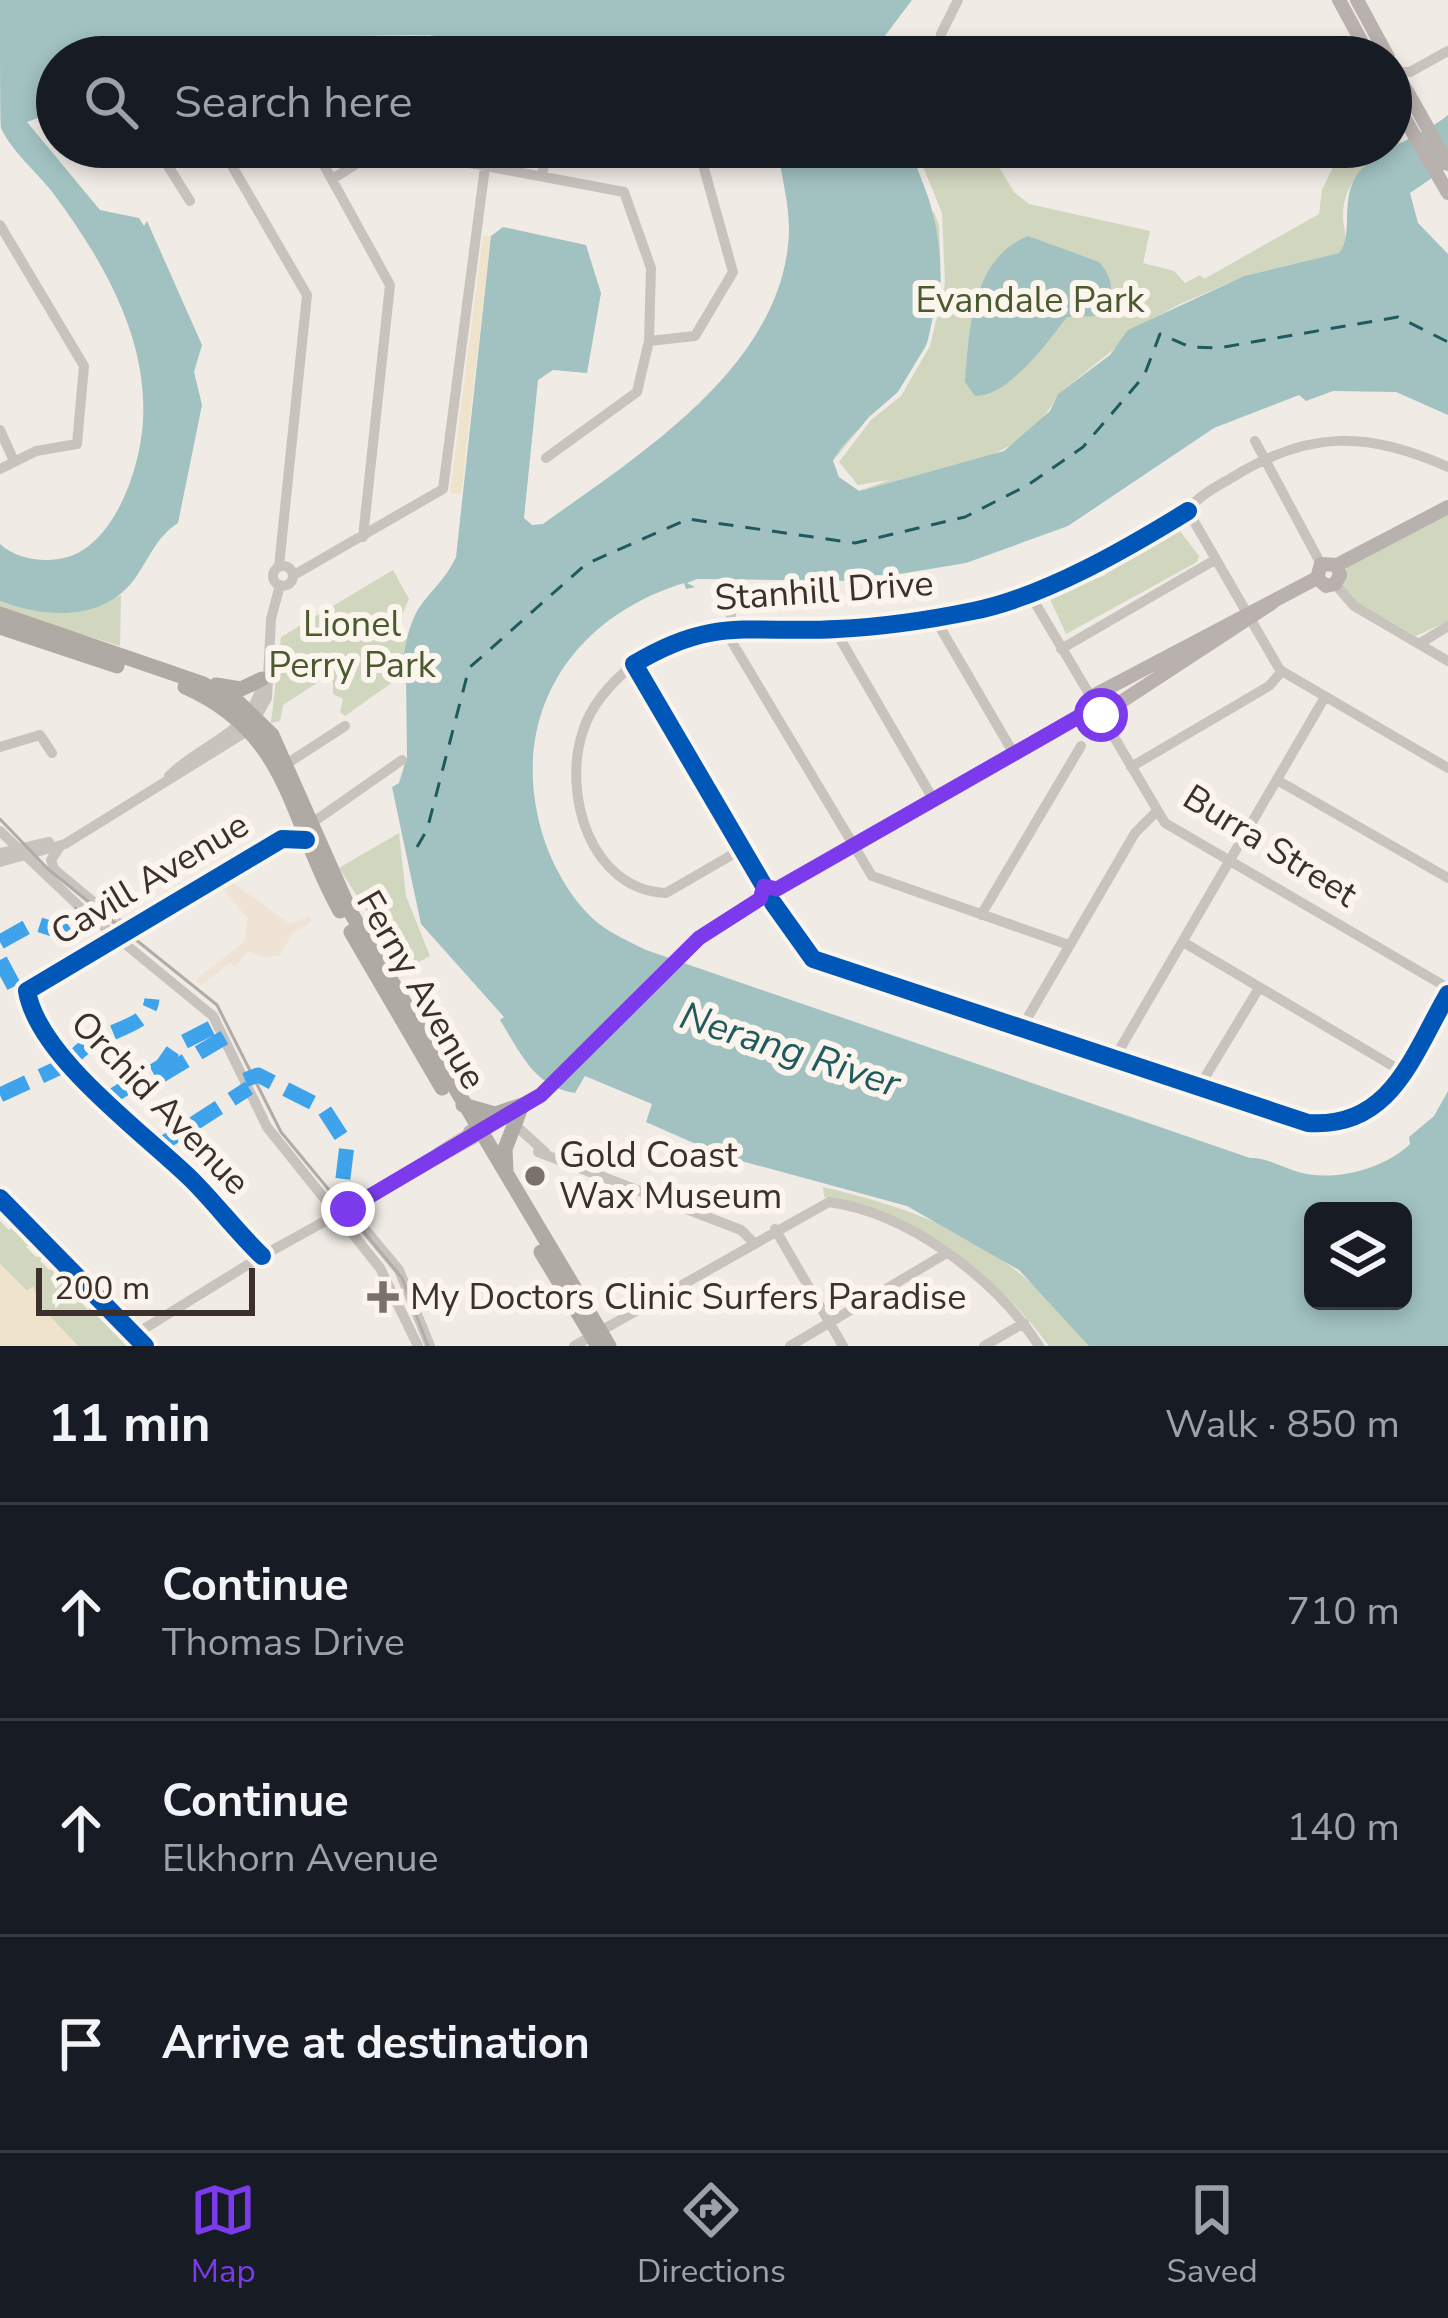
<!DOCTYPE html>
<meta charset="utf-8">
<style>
:root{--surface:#171b24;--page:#20242c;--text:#f1f3f6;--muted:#9ea1a6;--line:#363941;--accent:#7c3aed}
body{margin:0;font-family:"Nunito Sans",sans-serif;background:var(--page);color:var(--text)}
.controls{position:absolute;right:36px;bottom:36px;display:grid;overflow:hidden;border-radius:18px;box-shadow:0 6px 18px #0003}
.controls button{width:108px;height:108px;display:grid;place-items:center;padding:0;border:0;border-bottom:3px solid var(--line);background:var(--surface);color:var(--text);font:60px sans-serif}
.scale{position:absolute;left:36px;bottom:30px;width:219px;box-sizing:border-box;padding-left:12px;border:6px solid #3b302b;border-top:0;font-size:33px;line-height:42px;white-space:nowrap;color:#3b302b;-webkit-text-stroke:9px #fbf5ee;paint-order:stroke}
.stop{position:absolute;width:36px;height:36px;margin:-27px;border:9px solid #7c3aed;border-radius:50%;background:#fff}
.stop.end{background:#7c3aed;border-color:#fff;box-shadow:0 3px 12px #0008}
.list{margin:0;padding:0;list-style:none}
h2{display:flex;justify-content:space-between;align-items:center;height:156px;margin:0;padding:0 48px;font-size:51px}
h2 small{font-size:39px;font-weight:400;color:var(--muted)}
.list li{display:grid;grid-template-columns:78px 1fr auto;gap:36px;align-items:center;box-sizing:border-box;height:216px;padding:0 48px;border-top:3px solid var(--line)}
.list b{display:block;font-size:45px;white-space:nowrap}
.list p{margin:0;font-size:39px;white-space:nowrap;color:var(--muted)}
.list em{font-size:39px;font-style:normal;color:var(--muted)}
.icon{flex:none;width:66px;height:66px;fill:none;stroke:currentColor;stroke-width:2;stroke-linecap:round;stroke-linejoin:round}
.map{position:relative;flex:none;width:1448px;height:1346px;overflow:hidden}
.search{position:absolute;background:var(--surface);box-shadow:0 6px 18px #0003;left:36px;right:36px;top:36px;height:132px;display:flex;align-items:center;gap:30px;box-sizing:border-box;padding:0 42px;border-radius:66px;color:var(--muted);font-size:45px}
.sheet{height:804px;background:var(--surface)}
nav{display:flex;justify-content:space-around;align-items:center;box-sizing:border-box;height:168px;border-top:3px solid var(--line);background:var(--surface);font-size:33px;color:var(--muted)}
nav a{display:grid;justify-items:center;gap:6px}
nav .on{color:var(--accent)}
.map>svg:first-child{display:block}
.green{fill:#d1d6bf}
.sand{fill:#efe3cc}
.plaza{fill:#eee3d5}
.water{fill:#a1c2c1;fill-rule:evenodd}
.pier{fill:#f0ebe5}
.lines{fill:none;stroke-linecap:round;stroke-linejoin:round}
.ferry{stroke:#1f5a5e;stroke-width:3;stroke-dasharray:15 12;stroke-linecap:butt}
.minor{stroke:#c9c3be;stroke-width:10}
.major{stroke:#b8b1ad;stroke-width:14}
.highway{stroke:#afaaa4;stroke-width:15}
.tram{stroke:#b1aca8;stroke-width:3}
.quiet{stroke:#3fa3eb;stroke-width:15;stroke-dasharray:30 15;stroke-linecap:butt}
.cycleway-casing{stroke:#fbf5ee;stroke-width:26}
.cycleway{stroke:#0057b8;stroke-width:18}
.route{stroke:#7c3aed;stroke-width:15}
.poi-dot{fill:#7a716c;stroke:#fbf5ee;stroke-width:4.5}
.labels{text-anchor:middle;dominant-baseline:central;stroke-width:12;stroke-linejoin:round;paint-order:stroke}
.park-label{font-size:36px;fill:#4a5a2e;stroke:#fbf5ee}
.street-label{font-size:36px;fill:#3b302b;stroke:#fbf5ee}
.poi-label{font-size:36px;fill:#3b302b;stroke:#fbf5ee;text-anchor:start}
.water-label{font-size:39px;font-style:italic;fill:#1f5a5e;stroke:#fbf5ee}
</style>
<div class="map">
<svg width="1448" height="1346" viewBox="0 0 1448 1346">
<rect width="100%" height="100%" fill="#f0ebe5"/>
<path class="green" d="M427 35 426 57H343L339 40Z
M1391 126 1403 146C1372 159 1343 179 1343 216 1343 233 1351 239 1339 253L1244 276 1178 305 1149 321 1058 394C1025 463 932 476 864 490L839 477 836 454 935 208 909 147H987L1014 192 1029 204 1150 231 1143 263 1174 271 1185 283 1200 275 1204 279 1319 214 1322 190 1336 161 1328 147H1391Z
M1448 515V621L1416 636 1358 603 1341 585 1347 567Z
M1177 527 1199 556 1197 562 1066 634 1049 597 1103 576Z
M393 570 409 599 394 633 407 639 398 672 404 674 345 716 340 712 343 699 333 694V682L323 679 283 705 280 721 271 723 281 637Z
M121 595 120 646 0 609V601C33 613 90 611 121 595Z
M399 833 406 896 430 956 400 972 401 964 339 868Z
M823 1187C939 1214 1015 1250 1089 1346H1049C997 1275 912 1209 824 1197Z
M0 1221 9 1230 15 1225 31 1242 26 1247 36 1257 45 1255 40 1261 49 1270 58 1268 53 1274 62 1284 72 1282 66 1287 75 1297 85 1294 79 1300 88 1310 95 1304 137 1346H78L40 1306 33 1287 27 1291 0 1264Z"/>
<path class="sand" d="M483 236H491L461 494 450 493Z
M0 1265 26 1291 33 1286 40 1306 78 1346H0Z"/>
<path class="plaza" d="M232 882 290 924 310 916 311 922 292 934 280 955 264 958 248 951 235 968 230 963 201 985 195 980 244 942 248 919 222 887Z"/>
<path class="water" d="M0 0H912L869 57H601L427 35 351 36 285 57H57V111L27 122 100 210 139 218 144 226 147 221 202 345 194 372 202 405 178 523C158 536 151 554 138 574 107 622 48 619 0 601V544C21 563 62 566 86 548 112 529 128 494 136 463 163 364 111 271 53 193 38 173 11 151 1 128 0 110 0 25 0 0Z
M1448 115V167L1410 193 1418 223 1448 254V415L1396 392 1333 391 1306 401 1299 395 1214 428 1068 526 966 563 857 581 697 579 687 583 695 587 686 589 684 583C567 619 506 721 544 839 553 867 574 904 598 923 612 934 630 942 646 950L1250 1158C1263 1157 1281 1166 1292 1170 1330 1184 1383 1170 1410 1144L1409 1137 1434 1116 1448 1091V1346H1089L1019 1270 907 1206 723 1156 646 1122 652 1104 585 1076 575 1093C534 1087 520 1052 500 1020L504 1017 421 924 392 787 399 783 407 757 406 675 400 672C404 654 407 630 416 613 427 593 444 583 456 557L491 236 503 227 586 245 601 293 587 373 553 370 538 380 524 518 532 525 543 524C640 454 786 364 789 230 789 203 781 173 777 147H909C947 230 959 316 897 393 877 418 848 432 833 461L864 490 1004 451 1050 411 1058 394 1110 355 1128 330 1244 276 1339 253C1355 235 1338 199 1359 172 1377 150 1424 135 1448 115ZM1313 1211H1403V1301H1313Z
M1028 236 1099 262C1116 281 1115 299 1097 316L1067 317C1048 341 1010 396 975 396L965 382C969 330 972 258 1028 236Z"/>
<path class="pier" d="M909 147H915L942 213 945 283 930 346 901 396 871 420 839 462 858 485 889 480 859 491 839 477 833 461 869 417 898 392 927 344 941 280 939 225Z"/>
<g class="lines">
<path class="ferry" d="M417 847 427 830 469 668 586 564 688 519 855 543 965 517 1028 485 1083 447 1144 376 1160 334 1190 347 1218 348 1398 317 1448 342"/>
<path class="minor" d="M937 57 941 34 958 0
M1396 72H1410L1448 51
M156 147 190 201
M221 147 307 295 279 566
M314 147 390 285 363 537
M384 147 624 192 651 268 649 341 637 392 546 458
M69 149 79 147
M542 175 548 147
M334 178 383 147
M0 225 84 366 77 444 36 451 0 469
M649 341 695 336 733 272 698 147
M0 430 14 461
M1255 441 1321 564
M1448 467C1368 431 1309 430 1233 477 1218 486 1197 496 1188 511L1280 670 1448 768
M273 576a10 10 0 1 1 20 0a10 10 0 1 1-20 0Z
M294 575 443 489 485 167
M1335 584 1354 606 1448 661
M1028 591 1091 697
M730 593 732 642 872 876 1069 945
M934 617 1014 754
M835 630 933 799
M1419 644 1448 626
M1061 649 1213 561
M634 664C613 681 591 705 583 731 562 793 590 890 666 893L742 849
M1101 715 1165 823 1448 988
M0 747 40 735 52 753
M288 763 345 726
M1131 767 1269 686 1282 671
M169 776C202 742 252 735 262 682
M1277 780 1448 878
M312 823 402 760
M0 831 80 907 213 1016 267 1127 380 1268 418 1346
M59 848 51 860 54 869 126 929
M0 853 49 842
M0 862 65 844 249 730 267 698 271 619 280 585
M764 886 634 664C715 615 751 634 837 629 882 627 929 620 973 611 1044 597 1128 548 1188 511
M773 903 813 959 1308 1123C1391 1129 1412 1056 1448 994
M981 915 1081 746
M1183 942 1403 1072
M1021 1029 1135 833 1157 811
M1114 1059 1325 697
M1199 1087 1259 988
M514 1124 545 1152
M438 1152 470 1132
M538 1152 741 1230 753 1242
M0 1198 145 1346
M348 1209 399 1270 430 1346
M775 1229 843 1346
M262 1256C237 1232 216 1204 192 1180 144 1133 38 1057 27 991L282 839 306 840
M134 1335 262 1256 474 1139
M574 1346 829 1202C909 1213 996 1279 1039 1346
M790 1346 945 1254
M984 1346 1024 1323"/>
<path class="major" d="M1339 0 1370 57
M1357 0 1388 57
M1391 63 1448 164
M1391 95 1448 193
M1317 578 1326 586 1335 584 1340 575 1337 565
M1087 712 1091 697 1317 578 1321 564 1337 565 1448 507
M470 1132 541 1095 699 938 760 899 764 886 777 889 1087 712 1101 715 1272 603"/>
<path class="highway" d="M0 614 201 683 239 703 272 735 351 913 609 1346
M0 627 117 666
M216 685 241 689 262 679
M185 687C292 734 289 821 340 911
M351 932 442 1088
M463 1105 495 1114 522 1105
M506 1171 505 1149 522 1105
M541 1252 598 1346"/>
<path class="tram" d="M0 819 48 869 217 1005 281 1132 402 1278 428 1346"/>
<path class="quiet" d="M0 942 34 923 56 930 80 913
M0 960 15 988
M75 1056C103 1026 149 1031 152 999
M160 1076 227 1036
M245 1080 258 1075 323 1108 347 1145 341 1194 330 1203
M0 1095 65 1065
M114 1095 162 1066 176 1046 219 1024
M156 1148 249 1088"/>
<g class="cycleway-casing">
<path id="cycleway" d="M764 886 634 664C715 615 751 634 837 629 882 627 929 620 973 611 1044 597 1128 548 1188 511
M773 903 813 959 1308 1123C1391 1129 1412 1056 1448 994
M0 1198 145 1346
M262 1256C237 1232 216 1204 192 1180 144 1133 38 1057 27 991L282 839 306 840"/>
</g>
<use href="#cycleway" class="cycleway"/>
</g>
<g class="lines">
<path class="route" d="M348 1209 541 1095 699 938 760 899 764 886 777 889 1087 712 1101 715"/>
</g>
<g class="poi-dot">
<circle cx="535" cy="1176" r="12"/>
<path d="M377 1279h12v12h12v12h-12v12h-12v-12h-12v-12h12z"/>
</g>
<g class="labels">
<g class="park-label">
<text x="1030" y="300">Evandale Park</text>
<text x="352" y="624">Lionel<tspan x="352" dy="41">Perry Park</tspan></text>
</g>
<g class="street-label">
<text transform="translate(824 591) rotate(-4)">Stanhill Drive</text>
<text transform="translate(1270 846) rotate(32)">Burra Street</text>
<text transform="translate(150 879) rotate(-31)">Cavill Avenue</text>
<text transform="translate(421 990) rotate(60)">Ferny Avenue</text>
<text transform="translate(160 1103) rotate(46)">Orchid Avenue</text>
</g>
<g class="poi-label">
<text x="559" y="1155">Gold Coast<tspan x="559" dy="41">Wax Museum</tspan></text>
<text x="410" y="1297">My Doctors Clinic Surfers Paradise</text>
</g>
<g class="water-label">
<text transform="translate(790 1050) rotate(18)">Nerang River</text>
</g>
</g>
</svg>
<div class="controls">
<button><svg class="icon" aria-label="layers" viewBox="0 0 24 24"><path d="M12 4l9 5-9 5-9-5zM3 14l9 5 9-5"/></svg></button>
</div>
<div class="scale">200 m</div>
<div class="stop" style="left:1101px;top:715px"></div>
<div class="stop end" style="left:348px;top:1209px"></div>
<div class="search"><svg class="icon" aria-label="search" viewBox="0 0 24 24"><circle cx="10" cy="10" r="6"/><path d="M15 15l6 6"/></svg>Search here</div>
</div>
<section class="sheet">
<h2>11 min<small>Walk · 850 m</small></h2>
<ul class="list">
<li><svg class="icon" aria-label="ahead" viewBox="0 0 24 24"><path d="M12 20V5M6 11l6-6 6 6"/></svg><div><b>Continue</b><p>Thomas Drive</p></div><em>710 m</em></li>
<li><svg class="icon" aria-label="ahead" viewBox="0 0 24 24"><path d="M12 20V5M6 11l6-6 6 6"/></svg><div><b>Continue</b><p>Elkhorn Avenue</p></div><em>140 m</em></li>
<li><svg class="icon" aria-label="arrive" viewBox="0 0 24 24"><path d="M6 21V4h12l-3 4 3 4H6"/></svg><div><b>Arrive at destination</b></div></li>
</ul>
</section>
<nav>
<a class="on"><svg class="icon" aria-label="map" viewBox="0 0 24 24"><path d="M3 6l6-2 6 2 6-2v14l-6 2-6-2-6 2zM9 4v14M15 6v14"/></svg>Map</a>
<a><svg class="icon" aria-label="directions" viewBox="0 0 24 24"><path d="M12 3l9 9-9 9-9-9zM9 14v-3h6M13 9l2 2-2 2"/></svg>Directions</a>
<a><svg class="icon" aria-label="saved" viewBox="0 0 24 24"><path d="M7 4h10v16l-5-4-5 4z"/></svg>Saved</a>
</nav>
